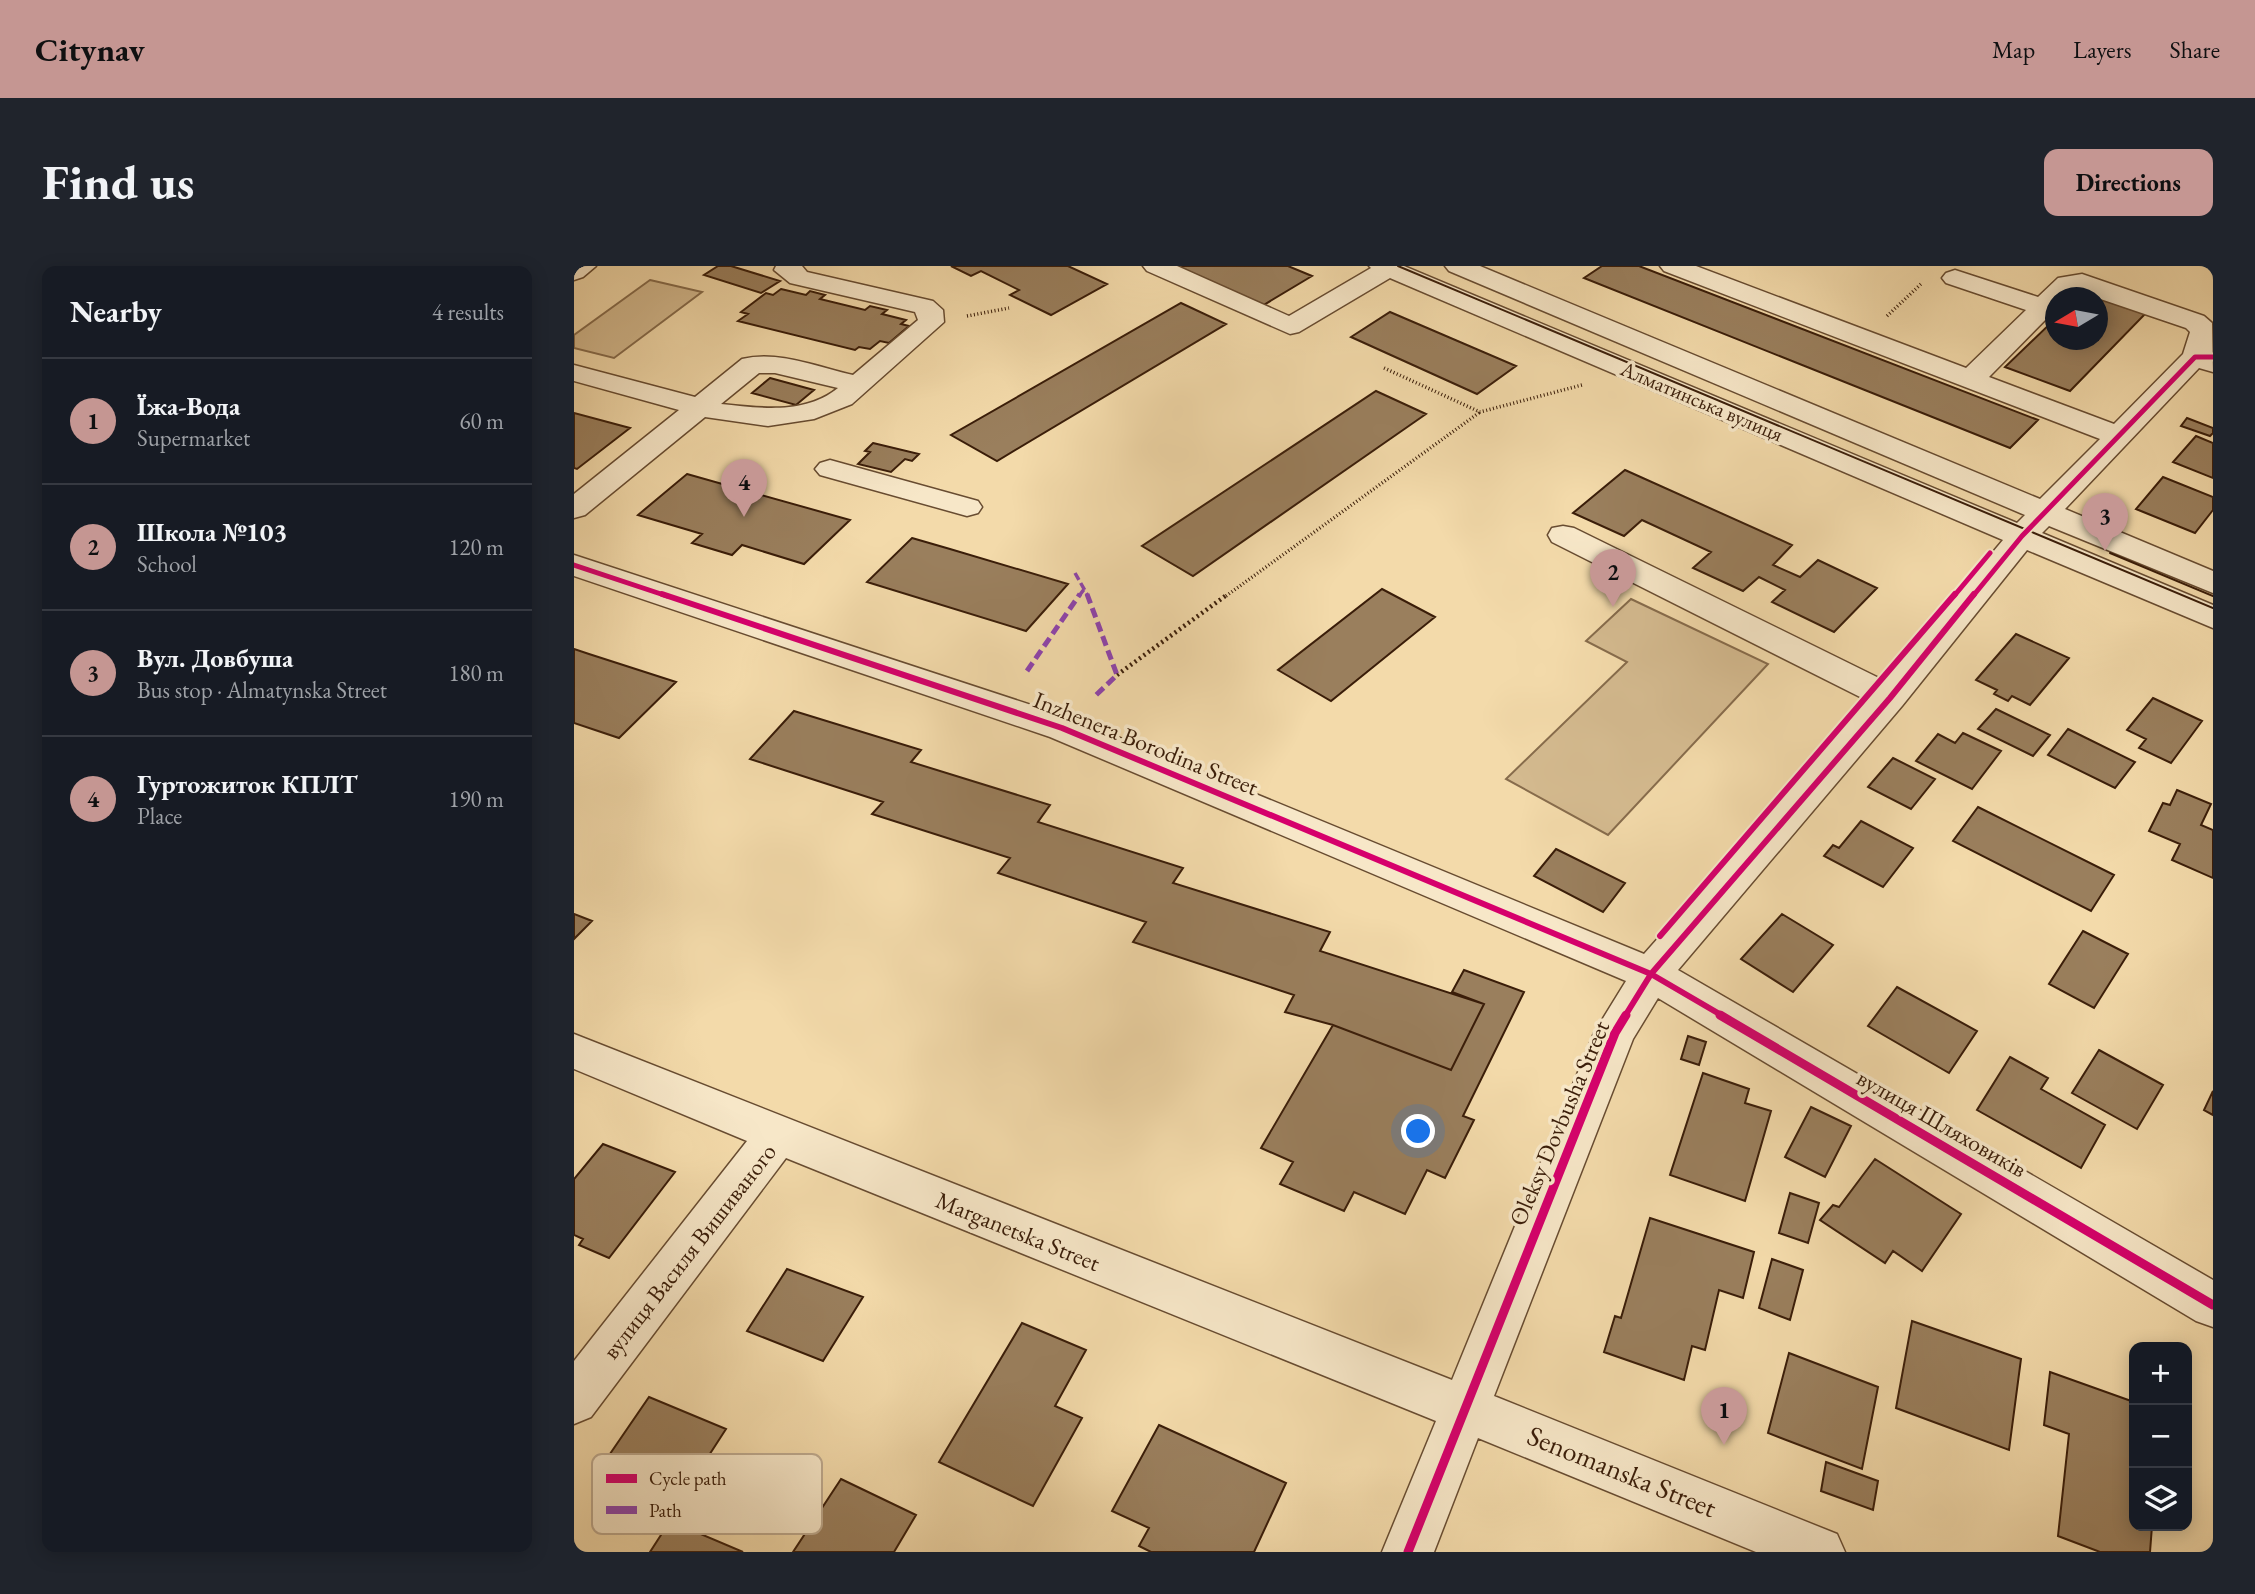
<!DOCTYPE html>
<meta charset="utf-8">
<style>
:root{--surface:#171b24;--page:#20242c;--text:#f1f3f6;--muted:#9ea1a6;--line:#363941;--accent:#c59692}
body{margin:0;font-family:"EB Garamond",serif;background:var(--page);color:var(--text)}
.controls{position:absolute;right:21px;bottom:21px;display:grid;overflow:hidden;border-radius:14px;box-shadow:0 4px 18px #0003}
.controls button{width:63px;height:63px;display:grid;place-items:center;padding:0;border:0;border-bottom:2px solid var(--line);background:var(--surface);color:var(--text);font:35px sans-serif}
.compass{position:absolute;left:1471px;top:21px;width:63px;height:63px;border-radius:50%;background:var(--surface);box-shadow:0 4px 18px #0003;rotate:260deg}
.you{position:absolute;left:845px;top:866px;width:24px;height:24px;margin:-18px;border:5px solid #fff;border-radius:50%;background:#1a73e8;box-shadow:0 0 0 10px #1a73e833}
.badge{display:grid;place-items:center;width:46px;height:46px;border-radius:50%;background:var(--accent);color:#111;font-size:23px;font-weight:700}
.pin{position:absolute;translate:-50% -58px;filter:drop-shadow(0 2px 4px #0008)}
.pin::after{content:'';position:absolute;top:37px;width:24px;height:21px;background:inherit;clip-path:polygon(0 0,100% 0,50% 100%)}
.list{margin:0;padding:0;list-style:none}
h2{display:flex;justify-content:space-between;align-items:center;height:91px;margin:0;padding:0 28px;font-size:30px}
h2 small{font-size:23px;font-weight:400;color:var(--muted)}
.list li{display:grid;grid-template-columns:46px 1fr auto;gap:21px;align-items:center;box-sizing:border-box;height:126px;padding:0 28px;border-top:2px solid var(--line)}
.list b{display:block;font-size:26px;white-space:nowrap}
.list p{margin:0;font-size:23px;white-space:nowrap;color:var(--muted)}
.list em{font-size:23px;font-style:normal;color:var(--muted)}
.icon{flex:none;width:38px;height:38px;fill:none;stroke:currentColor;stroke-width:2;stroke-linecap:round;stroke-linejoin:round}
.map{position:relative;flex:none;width:1639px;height:1286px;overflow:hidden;border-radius:14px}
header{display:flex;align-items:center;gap:42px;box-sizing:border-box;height:98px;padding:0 35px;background:var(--accent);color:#111}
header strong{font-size:33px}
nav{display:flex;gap:38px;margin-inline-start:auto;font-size:24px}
.intro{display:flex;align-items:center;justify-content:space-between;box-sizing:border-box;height:168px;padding:0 42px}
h1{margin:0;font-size:49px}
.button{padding:18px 32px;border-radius:14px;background:var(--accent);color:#111;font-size:24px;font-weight:700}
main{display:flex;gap:42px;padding:0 42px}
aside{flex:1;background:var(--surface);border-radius:14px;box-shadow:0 4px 18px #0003}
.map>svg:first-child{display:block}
.green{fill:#d4ba8f;stroke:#876c4c;stroke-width:2}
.building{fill:#9a7f5d;stroke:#3a1d09;stroke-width:2}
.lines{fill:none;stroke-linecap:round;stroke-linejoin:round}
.minor-casing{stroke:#684c31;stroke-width:3}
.path-far1{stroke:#3a1d09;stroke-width:3.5;stroke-dasharray:1 2.5;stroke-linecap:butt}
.path{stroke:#3a1d09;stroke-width:4.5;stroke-dasharray:2 3.5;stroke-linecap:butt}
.minor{fill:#f7e7c8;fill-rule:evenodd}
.tram{stroke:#3a1d09;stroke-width:2}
.quiet-far1{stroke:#8e44ad;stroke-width:3.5;stroke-dasharray:8 3.5;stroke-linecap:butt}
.quiet{stroke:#8e44ad;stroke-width:5;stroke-dasharray:10 5;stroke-linecap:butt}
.cycleway-far2-casing{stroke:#f7e7c8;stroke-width:9}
.cycleway-far1-casing{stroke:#f7e7c8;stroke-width:10}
.cycleway-casing{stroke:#f7e7c8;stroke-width:13}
.cycleway-far2{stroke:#d6006c;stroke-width:5}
.cycleway-far1{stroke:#d6006c;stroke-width:6}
.cycleway{stroke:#d6006c;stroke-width:9}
.labels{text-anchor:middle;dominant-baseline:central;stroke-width:7;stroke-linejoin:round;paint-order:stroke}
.far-street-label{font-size:21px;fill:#3a1d09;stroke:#f7e7c8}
.street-label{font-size:24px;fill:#3a1d09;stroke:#f7e7c8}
.near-street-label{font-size:28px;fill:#3a1d09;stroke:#f7e7c8}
.key{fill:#f7e7c8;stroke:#beaa8f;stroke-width:2}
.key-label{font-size:19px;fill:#3a1d09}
</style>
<header>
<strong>Citynav</strong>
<nav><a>Map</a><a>Layers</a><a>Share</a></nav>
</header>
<div class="intro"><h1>Find us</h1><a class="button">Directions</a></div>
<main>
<aside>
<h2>Nearby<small>4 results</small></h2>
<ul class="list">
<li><span class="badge">1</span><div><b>Їжа-Вода</b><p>Supermarket</p></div><em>60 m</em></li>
<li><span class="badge">2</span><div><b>Школа №103</b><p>School</p></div><em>120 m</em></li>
<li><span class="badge">3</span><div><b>Вул. Довбуша</b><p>Bus stop · Almatynska Street</p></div><em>180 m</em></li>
<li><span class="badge">4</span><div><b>Гуртожиток КПЛТ</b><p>Place</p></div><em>190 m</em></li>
</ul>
</aside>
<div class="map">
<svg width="1639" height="1286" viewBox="0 0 1639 1286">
<rect width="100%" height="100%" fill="#f3daaa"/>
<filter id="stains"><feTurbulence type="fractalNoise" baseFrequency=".00286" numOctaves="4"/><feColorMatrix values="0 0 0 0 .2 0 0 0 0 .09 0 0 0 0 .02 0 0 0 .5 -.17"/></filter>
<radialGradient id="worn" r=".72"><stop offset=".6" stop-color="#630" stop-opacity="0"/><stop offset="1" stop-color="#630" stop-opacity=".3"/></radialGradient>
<path class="green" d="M76 14 128 26 40 92 0 82V69Z
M1057 333 1194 398 1034 569 932 513 1053 396 1012 375Z"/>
<path class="building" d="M144 0H157L206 15 187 27 130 9Z
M377 0H494L533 18 477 49 436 29 445 24 407 5 397 10Z
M600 0H714L738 10 688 40Z
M1028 0H1065L1464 154 1436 182 1010 12Z
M207 23 232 29 236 25 251 29 246 33 291 44 296 40 313 44 308 48 332 54 327 58 335 60 315 77 306 75 296 83 285 81 281 84 164 55 174 48 167 46 192 27 199 29Z
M1511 25 1573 46 1496 125 1431 101 1482 52V74H1524V32H1503Z
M607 37 652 58 423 195 377 169Z
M816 46 942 100 903 128 777 71Z
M196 112 240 124 222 139 178 127Z
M802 125 852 148 619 310 568 280Z
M0 147 56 162 3 203 0 202Z
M1613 152 1639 162V167L1636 170 1607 160Z
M1622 170 1639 177V212L1599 196Z
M299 177 345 188 338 195 331 193 317 206 284 198 296 186 291 185Z
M1051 204 1218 279 1199 299 1226 311 1244 294 1303 322 1260 366 1198 336 1211 324 1185 311 1169 325 1119 302 1137 286 1068 254 1050 270 999 247Z
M113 208 276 254 230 298 168 279 158 289 118 277 128 268 64 249Z
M1589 211 1639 231V244L1621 267 1562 243Z
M338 272 376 283 494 318 452 365 293 316Z
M808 323 861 351 757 435 704 404Z
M1442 368 1495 392 1456 439 1438 430 1434 435 1420 428 1423 424 1402 414Z
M0 383 15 388 102 416 45 472 0 457Z
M1579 432 1628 455 1597 497 1565 482 1572 473 1553 464Z
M1422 443 1476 469 1459 490 1404 463Z
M220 445 347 484 337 496 476 539 464 556 609 602 599 617 756 666 746 685 910 738 877 804 759 759 711 746 720 729 559 676 572 656 424 607 436 592 298 548 309 536 176 493Z
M1494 463 1561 496 1541 522 1474 489Z
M1389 467 1427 485 1398 523 1342 495 1364 468 1381 477Z
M1319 492 1361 513 1337 543 1294 521Z
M1603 524 1637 538 1627 559 1639 564V612L1598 594 1606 578 1575 565 1589 537 1596 539Z
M1404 541 1540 609 1517 645 1379 575Z
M1287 555 1339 582 1309 621 1250 590 1259 579 1265 582Z
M982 583 1051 617 1029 646 960 610Z
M0 648 18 655 0 673Z
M1208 648 1259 679 1219 726 1167 693Z
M1509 665 1554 688 1520 742 1475 718Z
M890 704 950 726 889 850 900 854 871 912 853 904 831 948 780 926 770 945 706 918 719 896 687 882 759 759 877 804 910 738 878 726Z
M1323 721 1403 765 1375 807 1294 760Z
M1114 770 1132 776 1125 799 1107 793Z
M1525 784 1589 819 1563 863 1498 827Z
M1436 791 1474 812 1467 823 1531 859 1507 902 1403 844Z
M1129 807 1175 823 1171 837 1197 845 1171 935 1096 909Z
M1639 825V849L1630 844Z
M1237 841 1277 860 1251 911 1211 891Z
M29 878 101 906 35 992 5 979 9 973 0 969V913Z
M1301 893 1387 948 1348 1005 1319 985 1311 997 1246 954 1259 939 1265 941Z
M1216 927 1245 937 1234 977 1205 967Z
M1076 952 1180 986 1169 1032 1145 1024 1131 1084 1118 1080 1110 1114 1030 1086 1041 1050 1047 1052Z
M1198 993 1229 1004 1216 1054 1185 1042Z
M213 1003 289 1031 249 1095 173 1065Z
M1338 1055 1447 1093 1435 1184 1322 1142Z
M448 1057 512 1084 481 1140 508 1152 459 1240 365 1196Z
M1215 1087 1304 1121 1288 1203 1194 1167Z
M1476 1106 1560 1136V1260H1578L1576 1286H1526L1484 1270 1495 1168 1470 1159Z
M75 1131 152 1163 106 1234 27 1201Z
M585 1159 712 1217 680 1286H577L565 1280 575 1262 538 1245Z
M1252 1196 1304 1215 1299 1244 1247 1225Z
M267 1213 342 1249 320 1286H219Z
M96 1255 169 1286H76Z"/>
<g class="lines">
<g class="minor-casing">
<path id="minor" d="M0 0H22L9 11 0 14Z
M202 0H228L233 6 359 35 369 44 370 56 278 138 240 153 194 160 131 151 11 249 0 252V228L105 144 0 115V99L121 131 168 93C204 84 244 101 279 109L344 54 341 46 216 17 200 4ZM185 107H201L264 122C231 149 185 142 147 138Z
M569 0H603L715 50 797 2 795 0H830L1443 257 1451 249 875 5 871 0H906L1466 233 1526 173 1090 5 1086 0H1122L1392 102 1452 44 1372 17 1368 12 1372 7 1381 4 1464 31 1484 12 1508 8 1630 50 1638 57 1639 106 1625 102 1491 243 1639 305V327L1475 260 1468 267 1639 339V362L1453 284 1328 440 1104 704 1639 1014V1061L1622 1055 1084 732 1059 773 920 1130 1263 1268 1271 1286H1182L904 1172 860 1286H808L862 1155 212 892 17 1151 0 1158V1095L173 875 0 803V768L878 1114 1020 767 1052 715 476 471 0 310V289L500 453 1070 688 1294 435 978 276 974 269 978 262 989 260 1000 262 1311 415 1429 274 816 12 725 66 716 68 573 5ZM1500 24 1612 62 1616 66 1609 88 1540 158 1415 111 1482 43V32H1493Z
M256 194 404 235 408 241 404 247 393 250 246 209 241 203 246 197Z"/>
</g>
<path class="path-far1" d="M393 50 435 42
M1313 50 1347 18
M810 102 906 146 1008 119
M652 330 906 146"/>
<path class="path" d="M543 409 654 328"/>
<use href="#minor" class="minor"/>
<path class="tram" d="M824 0 1639 342
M1536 287 1639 330"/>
<path class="quiet-far1" d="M501 307 514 330
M505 330 511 322"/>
<path class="quiet" d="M513 328 543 409 519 432
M453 405 506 328"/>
<g class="cycleway-far2-casing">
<path id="cycleway-far2" d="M0 299 93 330
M1380 330 1416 287
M1399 330 1448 270 1621 91H1639"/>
</g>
<g class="cycleway-far1-casing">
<path id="cycleway-far1" d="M88 328 488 462 1077 708 1149 750
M1086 670 1381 328
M1051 750 1077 708 1316 432 1400 328"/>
</g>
<g class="cycleway-casing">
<path id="cycleway" d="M1146 749 1639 1039
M834 1286 1041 767 1052 749"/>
</g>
<use href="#cycleway-far2" class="cycleway-far2"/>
<use href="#cycleway-far1" class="cycleway-far1"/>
<use href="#cycleway" class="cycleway"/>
</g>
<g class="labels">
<g class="far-street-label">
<text transform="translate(1128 135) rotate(23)">Алматинська вулиця</text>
</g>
<g class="street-label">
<text transform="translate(572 477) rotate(22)">Inzhenera Borodina Street</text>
<text transform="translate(985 857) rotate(-67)">Oleksy Dovbusha Street</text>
<text transform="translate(1368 857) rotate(30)">вулиця Шляховиків</text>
<text transform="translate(444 965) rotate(22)">Marganetska Street</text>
<text transform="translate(115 985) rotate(-52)">вулиця Василя Вишиваного</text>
</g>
<g class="near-street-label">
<text transform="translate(1048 1205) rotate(22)">Senomanska Street</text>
</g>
</g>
<rect x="18" y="1188" width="230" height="80" rx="10" class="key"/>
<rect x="32" y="1208" width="31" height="9" fill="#d6006c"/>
<rect x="32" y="1240" width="31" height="8" fill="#8e44ad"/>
<g class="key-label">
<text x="75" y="1219">Cycle path</text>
<text x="75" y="1251">Path</text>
</g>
<rect width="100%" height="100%" filter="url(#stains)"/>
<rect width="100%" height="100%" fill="url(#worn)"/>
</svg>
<div class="controls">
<button>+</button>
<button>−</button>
<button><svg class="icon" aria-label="layers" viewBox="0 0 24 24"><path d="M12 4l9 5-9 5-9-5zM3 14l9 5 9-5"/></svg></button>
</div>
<svg class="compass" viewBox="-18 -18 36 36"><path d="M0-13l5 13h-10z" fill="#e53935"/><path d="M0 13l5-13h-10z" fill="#9ea1a6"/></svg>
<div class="you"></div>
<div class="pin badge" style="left:1150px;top:1179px">1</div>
<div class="pin badge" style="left:1039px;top:341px">2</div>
<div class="pin badge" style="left:1531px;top:285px">3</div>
<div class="pin badge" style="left:170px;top:251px">4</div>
</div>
</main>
